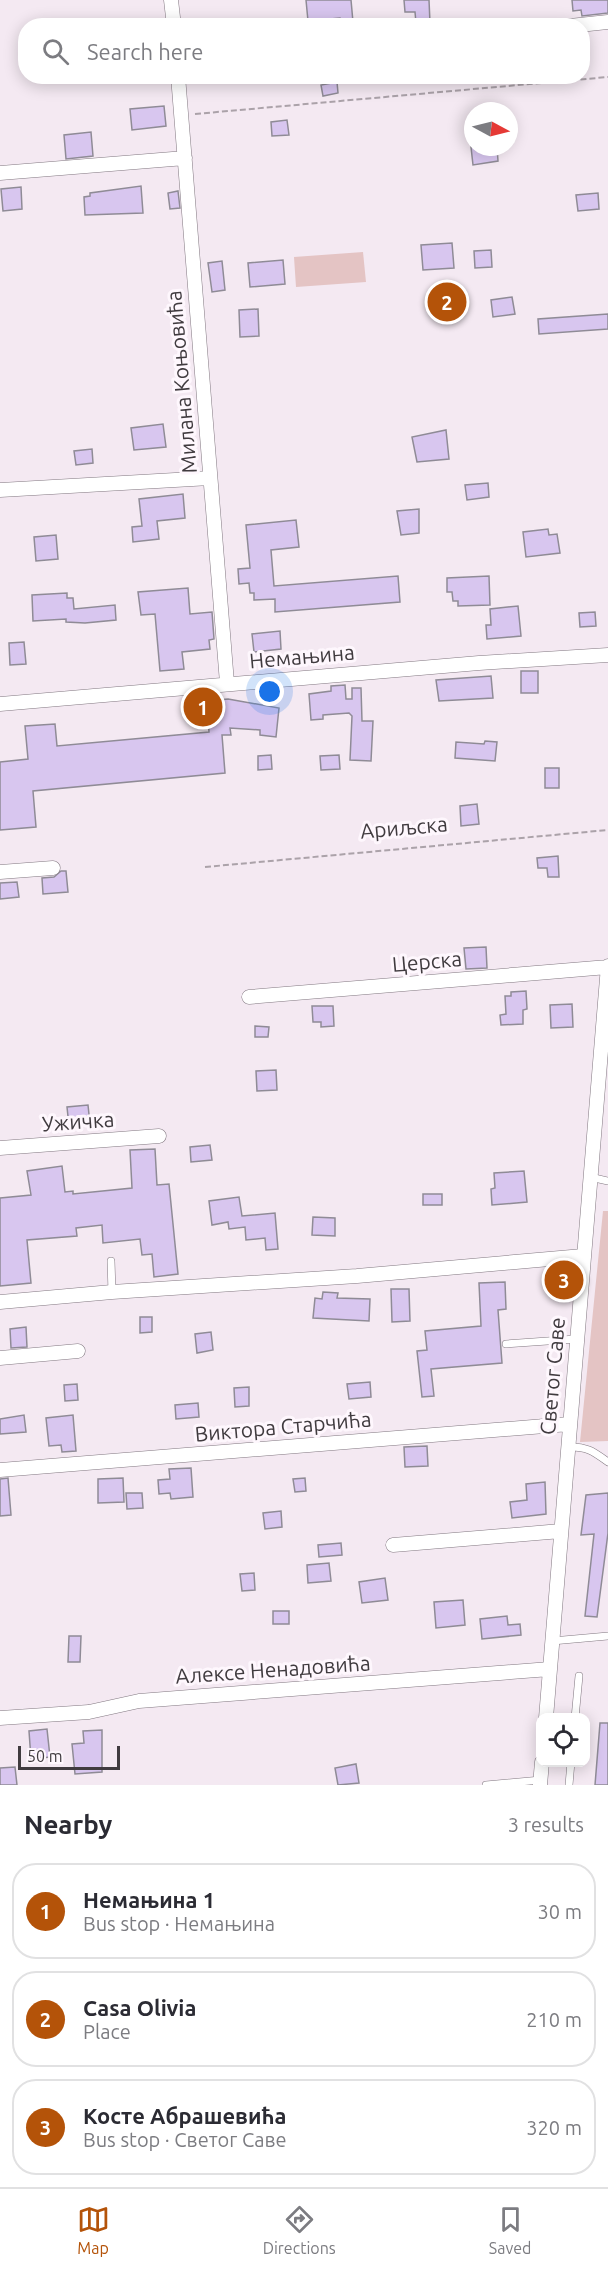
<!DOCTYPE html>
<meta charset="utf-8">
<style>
:root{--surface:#fff;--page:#f2f2f3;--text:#2b2b33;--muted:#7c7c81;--line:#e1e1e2;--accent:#b45309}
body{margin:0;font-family:Ubuntu,sans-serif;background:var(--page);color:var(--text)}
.controls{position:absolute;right:18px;bottom:18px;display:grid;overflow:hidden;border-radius:12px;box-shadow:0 3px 15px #0003}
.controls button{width:54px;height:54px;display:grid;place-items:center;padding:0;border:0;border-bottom:2px solid var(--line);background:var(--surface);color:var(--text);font:30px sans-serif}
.compass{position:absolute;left:464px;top:102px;width:54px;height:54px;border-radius:50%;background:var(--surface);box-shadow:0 3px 15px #0003;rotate:97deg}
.scale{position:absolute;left:18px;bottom:15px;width:102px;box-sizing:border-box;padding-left:6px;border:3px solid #403b3f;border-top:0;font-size:16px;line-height:21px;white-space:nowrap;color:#403b3f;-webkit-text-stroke:4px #fef7fd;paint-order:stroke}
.you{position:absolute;left:270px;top:692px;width:21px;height:21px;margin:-15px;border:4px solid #fff;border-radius:50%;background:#1a73e8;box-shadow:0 0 0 9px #1a73e833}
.badge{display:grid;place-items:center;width:39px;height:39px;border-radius:50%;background:var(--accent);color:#fff;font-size:20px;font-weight:700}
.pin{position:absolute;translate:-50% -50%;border:3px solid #fff;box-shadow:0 2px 6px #0006}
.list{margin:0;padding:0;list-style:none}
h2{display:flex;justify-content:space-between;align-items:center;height:78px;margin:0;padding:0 24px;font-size:26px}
h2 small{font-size:20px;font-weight:400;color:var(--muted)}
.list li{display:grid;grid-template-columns:39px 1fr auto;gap:18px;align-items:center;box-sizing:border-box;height:96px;margin:0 12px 12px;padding:0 12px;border:2px solid var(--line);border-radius:24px}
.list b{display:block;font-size:22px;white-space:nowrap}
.list p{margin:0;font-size:20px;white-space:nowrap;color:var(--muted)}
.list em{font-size:20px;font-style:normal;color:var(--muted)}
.icon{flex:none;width:33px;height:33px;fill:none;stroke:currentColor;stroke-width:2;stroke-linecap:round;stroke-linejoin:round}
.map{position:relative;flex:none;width:608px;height:1785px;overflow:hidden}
.search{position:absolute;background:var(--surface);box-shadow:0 3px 15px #0003;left:18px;right:18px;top:18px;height:66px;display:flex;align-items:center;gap:15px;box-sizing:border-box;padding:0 21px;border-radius:24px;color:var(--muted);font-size:22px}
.sheet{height:402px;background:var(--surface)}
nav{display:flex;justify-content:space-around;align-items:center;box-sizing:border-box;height:84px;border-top:2px solid var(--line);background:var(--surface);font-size:16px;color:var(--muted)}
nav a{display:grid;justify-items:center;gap:3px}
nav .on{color:var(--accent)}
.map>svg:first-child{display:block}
.green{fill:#e4c4c4}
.building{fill:#d8c6ef;stroke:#8f8b96;stroke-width:1.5}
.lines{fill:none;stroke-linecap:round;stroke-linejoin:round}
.service-casing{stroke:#827881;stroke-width:8}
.minor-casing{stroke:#827881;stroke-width:15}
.path{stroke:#aba2a9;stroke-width:2;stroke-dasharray:6 3;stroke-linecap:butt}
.service{stroke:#fff;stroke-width:7}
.minor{stroke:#fff;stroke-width:14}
.labels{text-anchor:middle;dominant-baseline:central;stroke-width:6;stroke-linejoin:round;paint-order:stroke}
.street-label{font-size:21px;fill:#403b3f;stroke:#fef7fd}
</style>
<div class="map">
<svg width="608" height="1785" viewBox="0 0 608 1785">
<rect width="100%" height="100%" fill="#f4e9f2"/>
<path class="green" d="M363 252 366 282 296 287 294 257Z
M603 1211H608V1441L580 1442Z"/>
<path class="building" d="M306 0H351L353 22 341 24 340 18 308 21Z
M404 0H429L430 23H416L415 12H405Z
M572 0H608V13L582 16 581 10 573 11Z
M337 82 338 93 323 96 321 85Z
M164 106 166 126 132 130 130 109Z
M287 120 289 135 272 136 271 122Z
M91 132 93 156 66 159 64 135Z
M471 147H497L498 161 473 165Z
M141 186 143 213 85 215 84 197 90 196V193Z
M21 187 22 209 3 211 1 189Z
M178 191 180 208 170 209 168 193Z
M598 193 599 209 578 211 576 195Z
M452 243 454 268 423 270 421 245Z
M491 250 492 267 475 268 474 251Z
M283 260 285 284 250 287 248 263Z
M222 261 225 290 212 292 208 263Z
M456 290 457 312 439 314 438 291Z
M512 297 515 314 493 317 491 300Z
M258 309 259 336 240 337 239 310Z
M608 314V329L539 334 538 319Z
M163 424 166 447 134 450 131 428Z
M446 430 449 459 417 462 412 437Z
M92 449 93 463 76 465 74 451Z
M488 483 489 497 467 500 465 485Z
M183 494 185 518 157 521 159 539 133 542 132 527 142 526 139 499Z
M419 509V533L401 535 397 511Z
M296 520 299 547 271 550 274 586 398 576 400 602 275 612V599L254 600V593H250L249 583 239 584 238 569 250 568 246 525Z
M548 529 549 535 557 534 560 553 526 557 523 532Z
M56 535 58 559 36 561 34 537Z
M489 576 490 605 458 606V601H453L452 592H447V578Z
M188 588 190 614 212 612 214 639 209 640 210 649 182 652 184 669 160 671 155 614 141 615 138 592Z
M67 593V598H73L74 609 115 605 116 620 85 623 66 622V619L33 621 32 595Z
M518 606 521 636 487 639 486 625H491L490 609Z
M595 612 596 626 580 627 579 613Z
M280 631 281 649 254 652 252 634Z
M24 642 26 664 10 665 9 643Z
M521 671H538V693H521Z
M491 676 493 698 439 701 436 680Z
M345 685 346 699H352V688H361L362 721H373L371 761 350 760 352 716 349 713 323 715V719L311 720 309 694 331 691V686Z
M228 699 279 708 276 737 260 735V730L230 728 231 735H222L225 773 33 791 36 827 0 830V762L28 759 25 726 55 724 57 746 209 732 207 701Z
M485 741 497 742 495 761 455 758 456 742 484 744Z
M271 755 272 769 258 770V756Z
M339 755 340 769 321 770 320 756Z
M545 768H559V788H545Z
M477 804 479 824 461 826 460 806Z
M558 856 559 877H548L547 868H538L537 858Z
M61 871H66L68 892 43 894 42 878 54 877Z
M17 882 19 897 0 899V883Z
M486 947 487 968 466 969 464 948Z
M526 991 527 1009 523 1010V1024L501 1025 500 1015 506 1014 505 996H511V992Z
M572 1004 573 1027 551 1028 550 1005Z
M312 1006H333L334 1026 321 1027V1022H313Z
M255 1026 269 1027 268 1037H255Z
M276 1070 277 1090 257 1091 256 1071Z
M88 1105 90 1124 69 1126 67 1107Z
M210 1145 212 1160 191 1162 190 1147Z
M155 1149 157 1185 169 1184 178 1274 154 1277 152 1254 142 1255 140 1239 103 1243 102 1225 76 1228 77 1236 27 1240 31 1283 0 1286V1198L31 1195 27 1171 62 1166 65 1192 73 1191V1194L132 1188 130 1150Z
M524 1171 527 1202 492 1205 491 1189 495 1188 494 1173Z
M423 1194H442V1205H423Z
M239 1197 242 1216 275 1213 278 1249 266 1250 265 1238 246 1240 245 1227 229 1229 228 1222 212 1225 209 1201Z
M313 1217 335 1218V1236L312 1235Z
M505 1282 506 1309 498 1310 502 1363 431 1369 434 1396 422 1397 417 1351 427 1350 425 1331 481 1326 479 1283Z
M391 1289H409L410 1321 392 1322Z
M323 1292 338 1293 337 1298 370 1299 369 1321 313 1318 315 1298 322 1299Z
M140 1317H152V1332L140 1333Z
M26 1327 27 1347 11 1348 10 1329Z
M211 1332 213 1350 197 1353 195 1334Z
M370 1382 371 1397 349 1399 347 1384Z
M77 1384 78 1400 65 1401 64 1385Z
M249 1387V1406L235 1407 234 1388Z
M198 1403 199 1417 176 1419 175 1405Z
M24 1415 26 1432 0 1434V1419Z
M73 1415 76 1451 62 1452 61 1445 49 1446 46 1418Z
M427 1446 428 1466 405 1467 404 1447Z
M191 1468 193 1497 171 1499 170 1493 159 1494 158 1480 170 1479 169 1469Z
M8 1478 11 1515 0 1516V1479Z
M123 1478 124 1502 98 1503V1479Z
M305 1478 306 1491 295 1492 293 1479Z
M545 1482 546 1514 512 1518 510 1502 527 1500 526 1484Z
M126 1493H142L143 1508 127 1509Z
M608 1493V1533L597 1617 585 1616 594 1534 581 1535 586 1495Z
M281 1511 282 1527 265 1529 263 1513Z
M341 1543 342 1555 319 1557 318 1545Z
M329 1563 331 1581 308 1583 307 1565Z
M254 1573 255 1590 242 1591 240 1574Z
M385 1578 388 1600 362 1603 359 1582Z
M463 1600 465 1625 436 1628 434 1602Z
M273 1611H289V1624H273Z
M507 1616 508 1625 520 1624 521 1635 482 1639 480 1619Z
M69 1636H81L80 1662H68Z
M600 1723H608V1785H595Z
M47 1729 50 1757 31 1759 29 1731Z
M102 1730V1772L75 1774 72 1744 84 1743 83 1731Z
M356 1764 359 1783 338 1785 335 1768Z
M15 1767 17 1785H0V1768Z"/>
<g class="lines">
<g class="service-casing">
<path id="service" d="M590 1177 608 1181
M111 1261 112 1292
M506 1344 576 1339
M567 1447C586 1446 593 1451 608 1462
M552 1641 608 1636
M575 1718 579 1676
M486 1785 541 1780
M569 1785 571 1762"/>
</g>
<g class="minor-casing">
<path id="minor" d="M171 0 174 26
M570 26 608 22
M178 76 227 683
M0 173 185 158
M0 490 210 478
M0 704 479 663 608 655
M0 872 53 868
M249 997 608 967
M0 1148 159 1136
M0 1302 112 1292 357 1276 583 1256
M0 1358 78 1351
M0 1470 569 1424
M393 1545 561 1531
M0 1718 89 1712 139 1701 550 1669
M546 1718 608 966
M540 1785 542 1762"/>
</g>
<path class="path" d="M195 114 608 77
M205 867 608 830"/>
<use href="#service" class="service"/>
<use href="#minor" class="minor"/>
</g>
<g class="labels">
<g class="street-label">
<text transform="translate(181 382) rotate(-95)">Милана Коњовића</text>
<text transform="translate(302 656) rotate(-5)">Немањина</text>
<text transform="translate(404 827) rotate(-5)">Ариљска</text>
<text transform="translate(427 961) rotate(-5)">Церска</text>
<text transform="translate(78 1121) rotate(-4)">Ужичка</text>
<text transform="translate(552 1376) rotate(-85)">Светог Саве</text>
<text transform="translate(283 1426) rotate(-5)">Виктора Старчића</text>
<text transform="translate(273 1669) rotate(-4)">Алексе Ненадовића</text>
</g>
</g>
</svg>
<div class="controls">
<button><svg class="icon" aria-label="locate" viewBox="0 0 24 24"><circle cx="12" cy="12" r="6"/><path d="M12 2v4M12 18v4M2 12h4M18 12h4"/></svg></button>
</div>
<svg class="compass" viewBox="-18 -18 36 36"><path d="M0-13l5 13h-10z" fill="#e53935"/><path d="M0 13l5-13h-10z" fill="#7c7c81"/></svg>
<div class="scale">50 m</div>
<div class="you"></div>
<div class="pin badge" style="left:203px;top:707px">1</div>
<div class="pin badge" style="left:447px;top:302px">2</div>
<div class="pin badge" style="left:564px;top:1280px">3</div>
<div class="search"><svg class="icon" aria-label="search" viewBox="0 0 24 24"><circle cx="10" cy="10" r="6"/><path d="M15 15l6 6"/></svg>Search here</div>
</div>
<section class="sheet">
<h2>Nearby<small>3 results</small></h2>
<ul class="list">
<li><span class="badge">1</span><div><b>Немањина 1</b><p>Bus stop · Немањина</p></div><em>30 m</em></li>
<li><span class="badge">2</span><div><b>Casa Olivia</b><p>Place</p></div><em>210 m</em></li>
<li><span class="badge">3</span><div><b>Косте Абрашевића</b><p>Bus stop · Светог Саве</p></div><em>320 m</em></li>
</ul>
</section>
<nav>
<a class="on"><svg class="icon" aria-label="map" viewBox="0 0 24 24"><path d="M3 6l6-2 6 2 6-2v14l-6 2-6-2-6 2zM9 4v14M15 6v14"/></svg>Map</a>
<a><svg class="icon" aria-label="directions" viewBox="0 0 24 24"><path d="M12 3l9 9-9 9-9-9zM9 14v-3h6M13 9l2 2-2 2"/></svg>Directions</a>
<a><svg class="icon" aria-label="saved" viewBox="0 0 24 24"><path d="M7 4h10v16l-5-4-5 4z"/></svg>Saved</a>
</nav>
